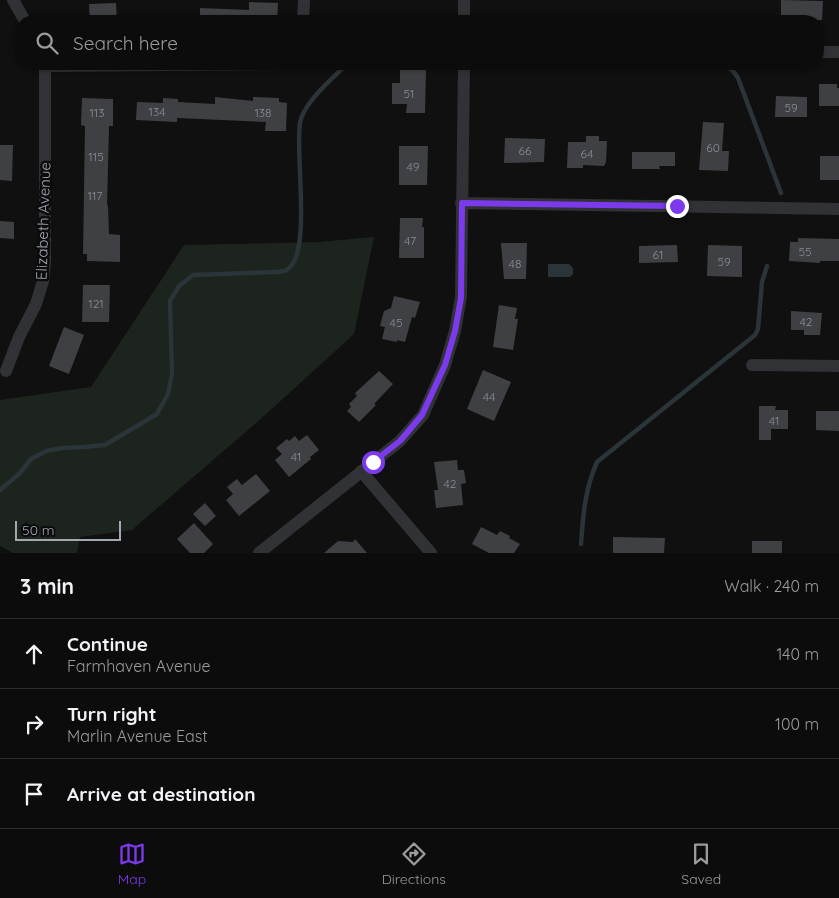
<!DOCTYPE html>
<meta charset="utf-8">
<style>
:root{--surface:#0c0c0d;--page:#1a1a1b;--text:#f1f3f6;--muted:#9a9b9d;--line:#2c2c2e;--accent:#7c3aed}
body{margin:0;font-family:Quicksand,sans-serif;background:var(--page);color:var(--text)}
.scale{position:absolute;left:15px;bottom:12px;width:106px;box-sizing:border-box;padding-left:5px;border:2px solid #a2a8b2;border-top:0;font-size:14px;line-height:18px;white-space:nowrap;color:#a2a8b2;-webkit-text-stroke:4px #0b0b0c;paint-order:stroke}
.stop{position:absolute;width:15px;height:15px;margin:-11px;border:4px solid #7c3aed;border-radius:50%;background:#fff}
.stop.end{background:#7c3aed;border-color:#fff;box-shadow:0 1px 5px #0008}
.list{margin:0;padding:0;list-style:none}
h2{display:flex;justify-content:space-between;align-items:center;height:65px;margin:0;padding:0 20px;font-size:21px}
h2 small{font-size:16px;font-weight:400;color:var(--muted)}
.list li{display:grid;grid-template-columns:32px 1fr auto;gap:15px;align-items:center;box-sizing:border-box;height:70px;padding:0 20px;border-top:1px solid var(--line)}
.list b{display:block;font-size:19px;white-space:nowrap}
.list p{margin:0;font-size:16px;white-space:nowrap;color:var(--muted)}
.list em{font-size:16px;font-style:normal;color:var(--muted)}
.icon{flex:none;width:28px;height:28px;fill:none;stroke:currentColor;stroke-width:2;stroke-linecap:round;stroke-linejoin:round}
.map{position:relative;flex:none;width:839px;height:553px;overflow:hidden}
.search{position:absolute;background:var(--surface);box-shadow:0 1px 4px #0004;left:15px;right:15px;top:15px;height:55px;display:flex;align-items:center;gap:12px;box-sizing:border-box;padding:0 18px;border-radius:20px;color:var(--muted);font-size:19px}
.sheet{height:275px;background:var(--surface)}
nav{display:flex;justify-content:space-around;align-items:center;box-sizing:border-box;height:70px;border-top:1px solid var(--line);background:var(--surface);font-size:14px;color:var(--muted)}
nav a{display:grid;justify-items:center;gap:2px}
nav .on{color:var(--accent)}
.map>svg:first-child{display:block}
.green{fill:#1c241d}
.water{fill:#2a3439}
.lines{fill:none;stroke-linecap:round;stroke-linejoin:round}
.stream{stroke:#2a3439;stroke-width:4.5}
.building{fill:#3f4044}
.minor{stroke:#313236;stroke-width:12}
.route{stroke:#7c3aed;stroke-width:6}
.labels{text-anchor:middle;dominant-baseline:central;stroke-width:5;stroke-linejoin:round;paint-order:stroke}
.number-label{font-size:12px;fill:#898e96}
.street-label{font-size:15px;fill:#a2a8b2;stroke:#0b0b0c}
</style>
<div class="map">
<svg width="839" height="553" viewBox="0 0 839 553">
<rect width="100%" height="100%" fill="#101011"/>
<path class="green" d="M374 237 354 334 264 416 132 530 80 537 77 553H13L0 546V400L91 387 184 245 319 242Z"/>
<path class="water" d="M548 264H569L573 268V274L570 277H548Z"/>
<g class="lines">
<path class="stream" d="M724 64 733 71 738 78 781 193
M0 490 20 473 31 459 46 451 62 448 84 447 105 445 157 414 168 394 172 374 170 301 179 286 193 275 276 272C281 272 287 271 290 267 311 246 295 154 300 123 303 103 333 78 347 64
M581 544C583 515 585 489 597 462L755 335 758 329 762 282 767 266"/>
</g>
<path class="building" d="M781 0 823 1 822 20 781 21Z
M249 2 278 3 277 21H200V8L249 10Z
M116 3 117 21H90L89 4Z
M400 70H426L425 113H406L407 104H392V83H400Z
M819 84H837V88H839V106H819Z
M776 96 807 97V117H775Z
M215 97 253 101V97L279 98V102L287 103 286 131H265L266 122 177 118V122L136 120 137 102 163 103V98L178 99V102L215 104Z
M82 98 113 99V126H109L107 206 108 205 109 234 120 235V262L87 261V254H83L85 126 81 125Z
M703 122 724 123 722 151H729L728 171 699 170Z
M586 136H599V141H607L606 162 604 166 583 165V168H567L568 142H586Z
M505 138 545 139 544 162 504 163Z
M0 145H13L12 181 0 180Z
M399 146H428L427 185H399Z
M632 152H675V166H659L660 169H632Z
M820 156H839V180H820Z
M400 218H423L422 227H424V258H399Z
M0 221 14 222V239L0 238Z
M798 238 839 239V261H820V263L789 261 790 242H798Z
M501 243H527L526 279H504Z
M677 245 678 262 639 263V246Z
M708 245 742 246V277L707 276Z
M83 285H110L109 322H82Z
M394 296 420 302 415 318 412 317 405 342 397 340V342L382 339 385 327 380 326 384 311 391 308Z
M499 305 517 308 515 319H518L513 350 493 347Z
M791 311 822 313 820 335H804V330H791Z
M64 327 84 335 69 374 49 366Z
M483 370 511 382 494 421 467 409Z
M379 371 393 384 374 404 376 405 359 422 347 411 351 407 349 404 357 396 355 393Z
M759 406H776L775 410H788V429H771V440H759Z
M816 411H839V431L816 430Z
M307 435 319 450 310 457 311 459 289 477 275 460 282 454 276 448 287 439 289 441 295 436 299 441Z
M457 460 458 470H464L466 483 461 484 463 505 436 508 434 490H438L434 462Z
M256 474 270 491 239 516 226 500 233 494 227 487 237 479 242 485Z
M205 503 216 516 205 526 193 514Z
M194 523 213 544 204 553H190L177 539Z
M481 527 497 535 500 531 510 536 509 538 520 544 514 553H489L472 544Z
M613 537 665 538 664 553H613Z
M355 539 367 553H324L338 541 353 542Z
M752 541H782V553H752Z"/>
<g class="lines">
<path class="minor" d="M13 0 25 21
M303 21 304 0
M464 21V0
M818 52H839
M45 66 282 64
M461 203 839 209
M752 365 839 366
M6 371 19 337 36 304 43 281 45 262V64
M361 471 431 553
M259 553 400 441 423 415 445 365 455 331 461 297 464 64"/>
</g>
<g class="lines">
<path class="route" d="M373 462 400 441 422 415 445 365 455 331 461 298 462 203 677 206"/>
</g>
<g class="labels">
<g class="number-label">
<text x="409" y="93">51</text>
<text x="791" y="107">59</text>
<text x="157" y="111">134</text>
<text x="97" y="112">113</text>
<text x="263" y="112">138</text>
<text x="713" y="147">60</text>
<text x="525" y="150">66</text>
<text x="587" y="153">64</text>
<text x="96" y="156">115</text>
<text x="413" y="166">49</text>
<text x="95" y="195">117</text>
<text x="410" y="240">47</text>
<text x="805" y="251">55</text>
<text x="658" y="254">61</text>
<text x="724" y="261">59</text>
<text x="515" y="263">48</text>
<text x="96" y="303">121</text>
<text x="806" y="321">42</text>
<text x="396" y="322">45</text>
<text x="489" y="396">44</text>
<text x="774" y="420">41</text>
<text x="296" y="456">41</text>
<text x="450" y="483">42</text>
</g>
<g class="street-label">
<text transform="translate(43 221) rotate(-88)">Elizabeth Avenue</text>
</g>
</g>
</svg>
<div class="scale">50 m</div>
<div class="stop" style="left:373px;top:462px"></div>
<div class="stop end" style="left:677px;top:206px"></div>
<div class="search"><svg class="icon" aria-label="search" viewBox="0 0 24 24"><circle cx="10" cy="10" r="6"/><path d="M15 15l6 6"/></svg>Search here</div>
</div>
<section class="sheet">
<h2>3 min<small>Walk · 240 m</small></h2>
<ul class="list">
<li><svg class="icon" aria-label="ahead" viewBox="0 0 24 24"><path d="M12 20V5M6 11l6-6 6 6"/></svg><div><b>Continue</b><p>Farmhaven Avenue</p></div><em>140 m</em></li>
<li><svg class="icon" aria-label="right" viewBox="0 0 24 24"><path d="M7 20v-9h11M14 6l5 5-5 5"/></svg><div><b>Turn right</b><p>Marlin Avenue East</p></div><em>100 m</em></li>
<li><svg class="icon" aria-label="arrive" viewBox="0 0 24 24"><path d="M6 21V4h12l-3 4 3 4H6"/></svg><div><b>Arrive at destination</b></div></li>
</ul>
</section>
<nav>
<a class="on"><svg class="icon" aria-label="map" viewBox="0 0 24 24"><path d="M3 6l6-2 6 2 6-2v14l-6 2-6-2-6 2zM9 4v14M15 6v14"/></svg>Map</a>
<a><svg class="icon" aria-label="directions" viewBox="0 0 24 24"><path d="M12 3l9 9-9 9-9-9zM9 14v-3h6M13 9l2 2-2 2"/></svg>Directions</a>
<a><svg class="icon" aria-label="saved" viewBox="0 0 24 24"><path d="M7 4h10v16l-5-4-5 4z"/></svg>Saved</a>
</nav>
